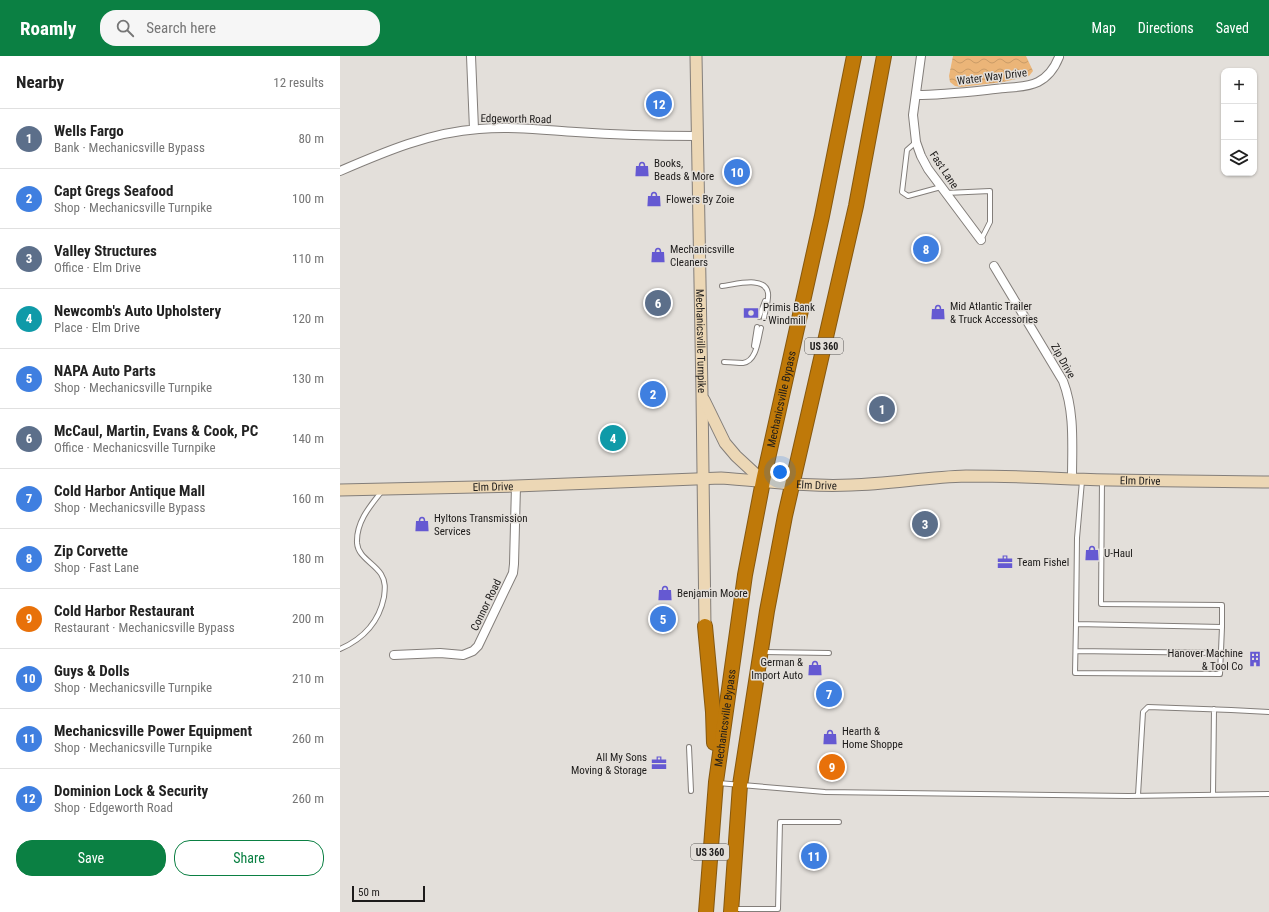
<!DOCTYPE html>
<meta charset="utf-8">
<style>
:root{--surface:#fff;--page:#f6f6f6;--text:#222;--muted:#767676;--line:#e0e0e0;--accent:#0b8043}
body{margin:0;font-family:"Roboto Condensed",sans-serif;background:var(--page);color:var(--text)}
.controls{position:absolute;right:12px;top:12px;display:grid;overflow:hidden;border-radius:8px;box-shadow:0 1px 3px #0004}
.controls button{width:36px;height:36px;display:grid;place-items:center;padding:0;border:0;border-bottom:1px solid var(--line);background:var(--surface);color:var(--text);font:20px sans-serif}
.scale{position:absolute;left:12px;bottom:10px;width:73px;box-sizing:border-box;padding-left:4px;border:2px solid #1d1b1a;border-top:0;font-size:11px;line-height:14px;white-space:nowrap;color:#1d1b1a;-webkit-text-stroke:3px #e3dfda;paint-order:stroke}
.you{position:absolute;left:440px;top:416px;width:14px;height:14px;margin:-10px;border:3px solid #fff;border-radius:50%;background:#1a73e8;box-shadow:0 0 0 6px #1a73e833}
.badge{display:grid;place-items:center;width:26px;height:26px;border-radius:50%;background:var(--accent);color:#fff;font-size:13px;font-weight:700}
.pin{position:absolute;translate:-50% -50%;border:2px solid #fff;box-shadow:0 1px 4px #0006}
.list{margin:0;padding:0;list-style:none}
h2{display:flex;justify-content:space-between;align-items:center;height:52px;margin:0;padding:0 16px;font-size:17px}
h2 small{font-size:13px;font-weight:400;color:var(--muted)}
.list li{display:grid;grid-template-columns:26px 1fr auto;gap:12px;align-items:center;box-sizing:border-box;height:60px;padding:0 16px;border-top:1px solid var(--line)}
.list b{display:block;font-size:15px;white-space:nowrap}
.list p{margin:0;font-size:13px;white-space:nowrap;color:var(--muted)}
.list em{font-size:13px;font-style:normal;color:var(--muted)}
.actions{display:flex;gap:8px;padding:12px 16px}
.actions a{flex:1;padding:9px 0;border:1px solid var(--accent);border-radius:16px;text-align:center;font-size:14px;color:var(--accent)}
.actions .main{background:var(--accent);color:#fff}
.icon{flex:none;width:22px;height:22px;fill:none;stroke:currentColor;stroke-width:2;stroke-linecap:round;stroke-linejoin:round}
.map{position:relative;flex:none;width:929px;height:856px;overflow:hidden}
header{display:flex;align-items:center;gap:24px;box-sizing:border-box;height:56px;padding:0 20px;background:var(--accent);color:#fff}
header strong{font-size:19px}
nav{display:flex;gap:22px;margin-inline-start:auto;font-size:14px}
.search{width:280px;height:36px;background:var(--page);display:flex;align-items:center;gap:10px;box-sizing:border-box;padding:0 14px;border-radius:16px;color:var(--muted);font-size:15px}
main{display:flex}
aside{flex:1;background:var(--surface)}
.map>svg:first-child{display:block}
.water{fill:url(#water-waves)}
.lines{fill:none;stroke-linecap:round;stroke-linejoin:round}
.lane-casing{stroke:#837e7a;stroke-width:6}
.street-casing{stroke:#837e7a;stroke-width:10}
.secondary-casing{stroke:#837e7a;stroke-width:13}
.highway-casing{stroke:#86580f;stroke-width:16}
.lane{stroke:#fff;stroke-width:4}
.street{stroke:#fff;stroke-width:8}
.secondary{stroke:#ecd7b5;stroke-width:11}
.highway{stroke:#bf7909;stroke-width:14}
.labels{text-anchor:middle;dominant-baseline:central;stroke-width:3;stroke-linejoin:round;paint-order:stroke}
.shield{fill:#e3dfda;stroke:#585654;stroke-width:1}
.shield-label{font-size:10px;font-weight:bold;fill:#1d1b1a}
.street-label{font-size:11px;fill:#1d1b1a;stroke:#e3dfda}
.poi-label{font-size:11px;fill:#1d1b1a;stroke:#e3dfda;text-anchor:start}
</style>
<header>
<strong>Roamly</strong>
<div class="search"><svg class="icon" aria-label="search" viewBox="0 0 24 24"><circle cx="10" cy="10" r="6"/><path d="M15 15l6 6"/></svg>Search here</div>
<nav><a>Map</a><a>Directions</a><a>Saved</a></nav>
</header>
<main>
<aside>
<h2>Nearby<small>12 results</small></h2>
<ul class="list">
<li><span class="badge" style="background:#5c6f8a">1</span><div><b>Wells Fargo</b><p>Bank · Mechanicsville Bypass</p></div><em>80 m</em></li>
<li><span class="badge" style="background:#3f7fe0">2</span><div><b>Capt Gregs Seafood</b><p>Shop · Mechanicsville Turnpike</p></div><em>100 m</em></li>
<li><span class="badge" style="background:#5c6f8a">3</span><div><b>Valley Structures</b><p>Office · Elm Drive</p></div><em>110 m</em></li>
<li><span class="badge" style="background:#0f9aa8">4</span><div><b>Newcomb's Auto Upholstery</b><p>Place · Elm Drive</p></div><em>120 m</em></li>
<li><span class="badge" style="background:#3f7fe0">5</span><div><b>NAPA Auto Parts</b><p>Shop · Mechanicsville Turnpike</p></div><em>130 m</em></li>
<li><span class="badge" style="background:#5c6f8a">6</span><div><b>McCaul, Martin, Evans &amp; Cook, PC</b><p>Office · Mechanicsville Turnpike</p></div><em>140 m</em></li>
<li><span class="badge" style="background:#3f7fe0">7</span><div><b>Cold Harbor Antique Mall</b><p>Shop · Mechanicsville Bypass</p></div><em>160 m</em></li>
<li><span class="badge" style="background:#3f7fe0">8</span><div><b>Zip Corvette</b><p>Shop · Fast Lane</p></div><em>180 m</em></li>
<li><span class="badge" style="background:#e8710a">9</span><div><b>Cold Harbor Restaurant</b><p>Restaurant · Mechanicsville Bypass</p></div><em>200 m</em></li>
<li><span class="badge" style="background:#3f7fe0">10</span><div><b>Guys &amp; Dolls</b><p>Shop · Mechanicsville Turnpike</p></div><em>210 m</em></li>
<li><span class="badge" style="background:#3f7fe0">11</span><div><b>Mechanicsville Power Equipment</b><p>Shop · Mechanicsville Turnpike</p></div><em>260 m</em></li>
<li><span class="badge" style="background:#3f7fe0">12</span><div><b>Dominion Lock &amp; Security</b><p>Shop · Edgeworth Road</p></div><em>260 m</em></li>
</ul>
<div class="actions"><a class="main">Save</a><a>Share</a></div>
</aside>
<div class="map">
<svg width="929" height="856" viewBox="0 0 929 856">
<defs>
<pattern id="water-waves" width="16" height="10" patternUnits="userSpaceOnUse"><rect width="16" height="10" fill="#ebb578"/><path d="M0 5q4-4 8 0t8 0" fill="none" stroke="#c99b67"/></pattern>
</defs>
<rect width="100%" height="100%" fill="#e3dfda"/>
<path class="water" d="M613 0H686L693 15 689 20 663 26 621 31 615 30 610 26 609 20Z"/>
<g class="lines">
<g class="lane-casing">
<path id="lane" d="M576 86 567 94 562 136 568 140 601 131
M606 137 650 135V166L641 184
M382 230C394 229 425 219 428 237 429 245 425 255 424 262
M419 261 425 245
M414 290 417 271
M384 306C390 306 397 307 403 307 417 305 418 283 421 272
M742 425 737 482 736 568 882 571V549L761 548 762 424
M736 568 735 617 880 618 882 571
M0 593C23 583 39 566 44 541 45 533 46 526 41 518 34 507 18 501 17 487 16 466 30 450 42 435
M736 595 881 597
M423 596 489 597
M349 691 351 735
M378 727 485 736 788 740 929 738
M798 739 803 656 808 651 891 654 929 656
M873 739 874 653
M393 853H438L440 766H499"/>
</g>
<g class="street-casing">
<path id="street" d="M131 0 134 73
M581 0 573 59 576 86 581 100 588 113 641 184
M576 39C605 39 635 35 665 32 676 31 688 31 698 26 708 21 715 11 719 1
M0 115C44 96 91 76 139 73 171 70 204 74 236 76 277 79 317 80 357 80
M654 210 723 325C735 356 732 390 732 423
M54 599 100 597 123 599 133 595 138 590 173 517 174 508 176 430"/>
</g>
<g class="secondary-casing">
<g id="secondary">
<path id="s1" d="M356 0 362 339 365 570"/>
<path d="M364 344 385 387 396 400 423 425"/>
<path id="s2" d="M0 434 176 430 381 422C425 425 467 431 511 429 549 428 588 421 626 420 661 420 697 421 732 423 798 425 863 425 929 426"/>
</g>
</g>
<g class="highway-casing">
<g id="highway">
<path d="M365 570 373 656 374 687"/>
<path id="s3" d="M366 856 376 726 405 519 423 425 482 160 514 0"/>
<path d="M391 856 400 729 427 555 445 460 516 150 544 0"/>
</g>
</g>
<use href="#lane" class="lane"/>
<use href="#street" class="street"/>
<use href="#secondary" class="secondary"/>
<use href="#highway" class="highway"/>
</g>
<defs>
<g id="shop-bare" transform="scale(1.2)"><path d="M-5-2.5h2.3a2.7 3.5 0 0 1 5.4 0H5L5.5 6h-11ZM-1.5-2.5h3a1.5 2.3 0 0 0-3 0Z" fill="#6559d2" stroke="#e3dfda" stroke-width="2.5" paint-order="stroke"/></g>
<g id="bank-bare" transform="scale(1.2)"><path d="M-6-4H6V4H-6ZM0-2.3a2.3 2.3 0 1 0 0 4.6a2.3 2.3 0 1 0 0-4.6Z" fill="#6559d2" stroke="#e3dfda" stroke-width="2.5" paint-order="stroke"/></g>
<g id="office-bare" transform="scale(1.2)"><path d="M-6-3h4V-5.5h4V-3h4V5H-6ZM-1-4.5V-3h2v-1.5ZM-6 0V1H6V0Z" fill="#6559d2" stroke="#e3dfda" stroke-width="2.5" paint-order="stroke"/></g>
<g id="building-bare" transform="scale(1.2)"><path d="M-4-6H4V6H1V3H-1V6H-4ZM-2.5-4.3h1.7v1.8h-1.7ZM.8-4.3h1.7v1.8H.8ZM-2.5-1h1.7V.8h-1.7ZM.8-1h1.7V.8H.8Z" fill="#6559d2" stroke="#e3dfda" stroke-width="2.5" paint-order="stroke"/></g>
</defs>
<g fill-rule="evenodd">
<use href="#shop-bare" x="302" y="113"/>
<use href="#shop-bare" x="314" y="143"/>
<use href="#shop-bare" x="318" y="199"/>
<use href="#shop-bare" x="598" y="256"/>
<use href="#bank-bare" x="411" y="257"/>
<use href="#shop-bare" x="82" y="468"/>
<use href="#shop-bare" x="752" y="497"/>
<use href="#office-bare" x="665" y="506"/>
<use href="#shop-bare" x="325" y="537"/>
<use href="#building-bare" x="915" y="603"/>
<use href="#shop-bare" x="475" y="612"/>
<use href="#shop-bare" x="490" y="681"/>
<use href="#office-bare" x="319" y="707"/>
</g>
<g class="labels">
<g class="shield">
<rect x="465" y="282" width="38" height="16" rx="3"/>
<rect x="351" y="788" width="38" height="16" rx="3"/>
</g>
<g class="shield-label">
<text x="484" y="290">US 360</text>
<text x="370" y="796">US 360</text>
</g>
<g class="street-label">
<text transform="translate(652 21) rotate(-7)">Water Way Drive</text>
<text transform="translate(176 63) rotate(1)">Edgeworth Road</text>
<text transform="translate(604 114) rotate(56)">Fast Lane</text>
<text stroke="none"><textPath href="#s1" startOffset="285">Mechanicsville Turnpike</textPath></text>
<text transform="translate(723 305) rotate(61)">Zip Drive</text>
<text stroke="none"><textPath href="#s3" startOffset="519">Mechanicsville Bypass</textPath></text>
<text stroke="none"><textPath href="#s2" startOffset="801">Elm Drive</textPath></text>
<text stroke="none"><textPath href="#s2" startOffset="477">Elm Drive</textPath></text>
<text stroke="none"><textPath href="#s2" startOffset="153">Elm Drive</textPath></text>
<text transform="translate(146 549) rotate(-64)">Connor Road</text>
<text stroke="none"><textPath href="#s3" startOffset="195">Mechanicsville Bypass</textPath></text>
</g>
<g class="poi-label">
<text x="314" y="107">Books,<tspan x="314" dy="13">Beads &amp; More</tspan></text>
<text x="326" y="143">Flowers By Zoie</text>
<text x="330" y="193">Mechanicsville<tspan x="330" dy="13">Cleaners</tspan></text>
<text x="610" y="250">Mid Atlantic Trailer<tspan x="610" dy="13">&amp; Truck Accessories</tspan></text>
<text x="423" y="251">Primis Bank<tspan x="423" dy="13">- Windmill</tspan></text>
<text x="94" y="462">Hyltons Transmission<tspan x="94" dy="13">Services</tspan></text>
<text x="764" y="497">U-Haul</text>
<text x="677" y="506">Team Fishel</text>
<text x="337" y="537">Benjamin Moore</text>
<text x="903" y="597" text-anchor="end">Hanover Machine<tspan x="903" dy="13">&amp; Tool Co</tspan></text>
<text x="463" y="606" text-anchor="end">German &amp;<tspan x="463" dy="13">Import Auto</tspan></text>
<text x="502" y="675">Hearth &amp;<tspan x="502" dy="13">Home Shoppe</tspan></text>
<text x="307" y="701" text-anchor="end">All My Sons<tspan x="307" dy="13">Moving &amp; Storage</tspan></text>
</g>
</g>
</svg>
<div class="controls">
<button>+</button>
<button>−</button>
<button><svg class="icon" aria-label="layers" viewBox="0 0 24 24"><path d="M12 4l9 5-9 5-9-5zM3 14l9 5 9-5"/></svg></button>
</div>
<div class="scale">50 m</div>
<div class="you"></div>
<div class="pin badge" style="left:542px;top:353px;background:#5c6f8a">1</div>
<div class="pin badge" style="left:313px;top:338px;background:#3f7fe0">2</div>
<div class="pin badge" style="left:585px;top:468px;background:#5c6f8a">3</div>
<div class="pin badge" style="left:273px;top:382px;background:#0f9aa8">4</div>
<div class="pin badge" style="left:323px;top:563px;background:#3f7fe0">5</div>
<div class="pin badge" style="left:318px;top:247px;background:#5c6f8a">6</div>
<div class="pin badge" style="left:489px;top:638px;background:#3f7fe0">7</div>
<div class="pin badge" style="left:586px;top:193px;background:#3f7fe0">8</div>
<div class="pin badge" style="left:492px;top:711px;background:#e8710a">9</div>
<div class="pin badge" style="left:397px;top:116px;background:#3f7fe0">10</div>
<div class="pin badge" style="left:474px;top:800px;background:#3f7fe0">11</div>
<div class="pin badge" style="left:319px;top:48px;background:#3f7fe0">12</div>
</div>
</main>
